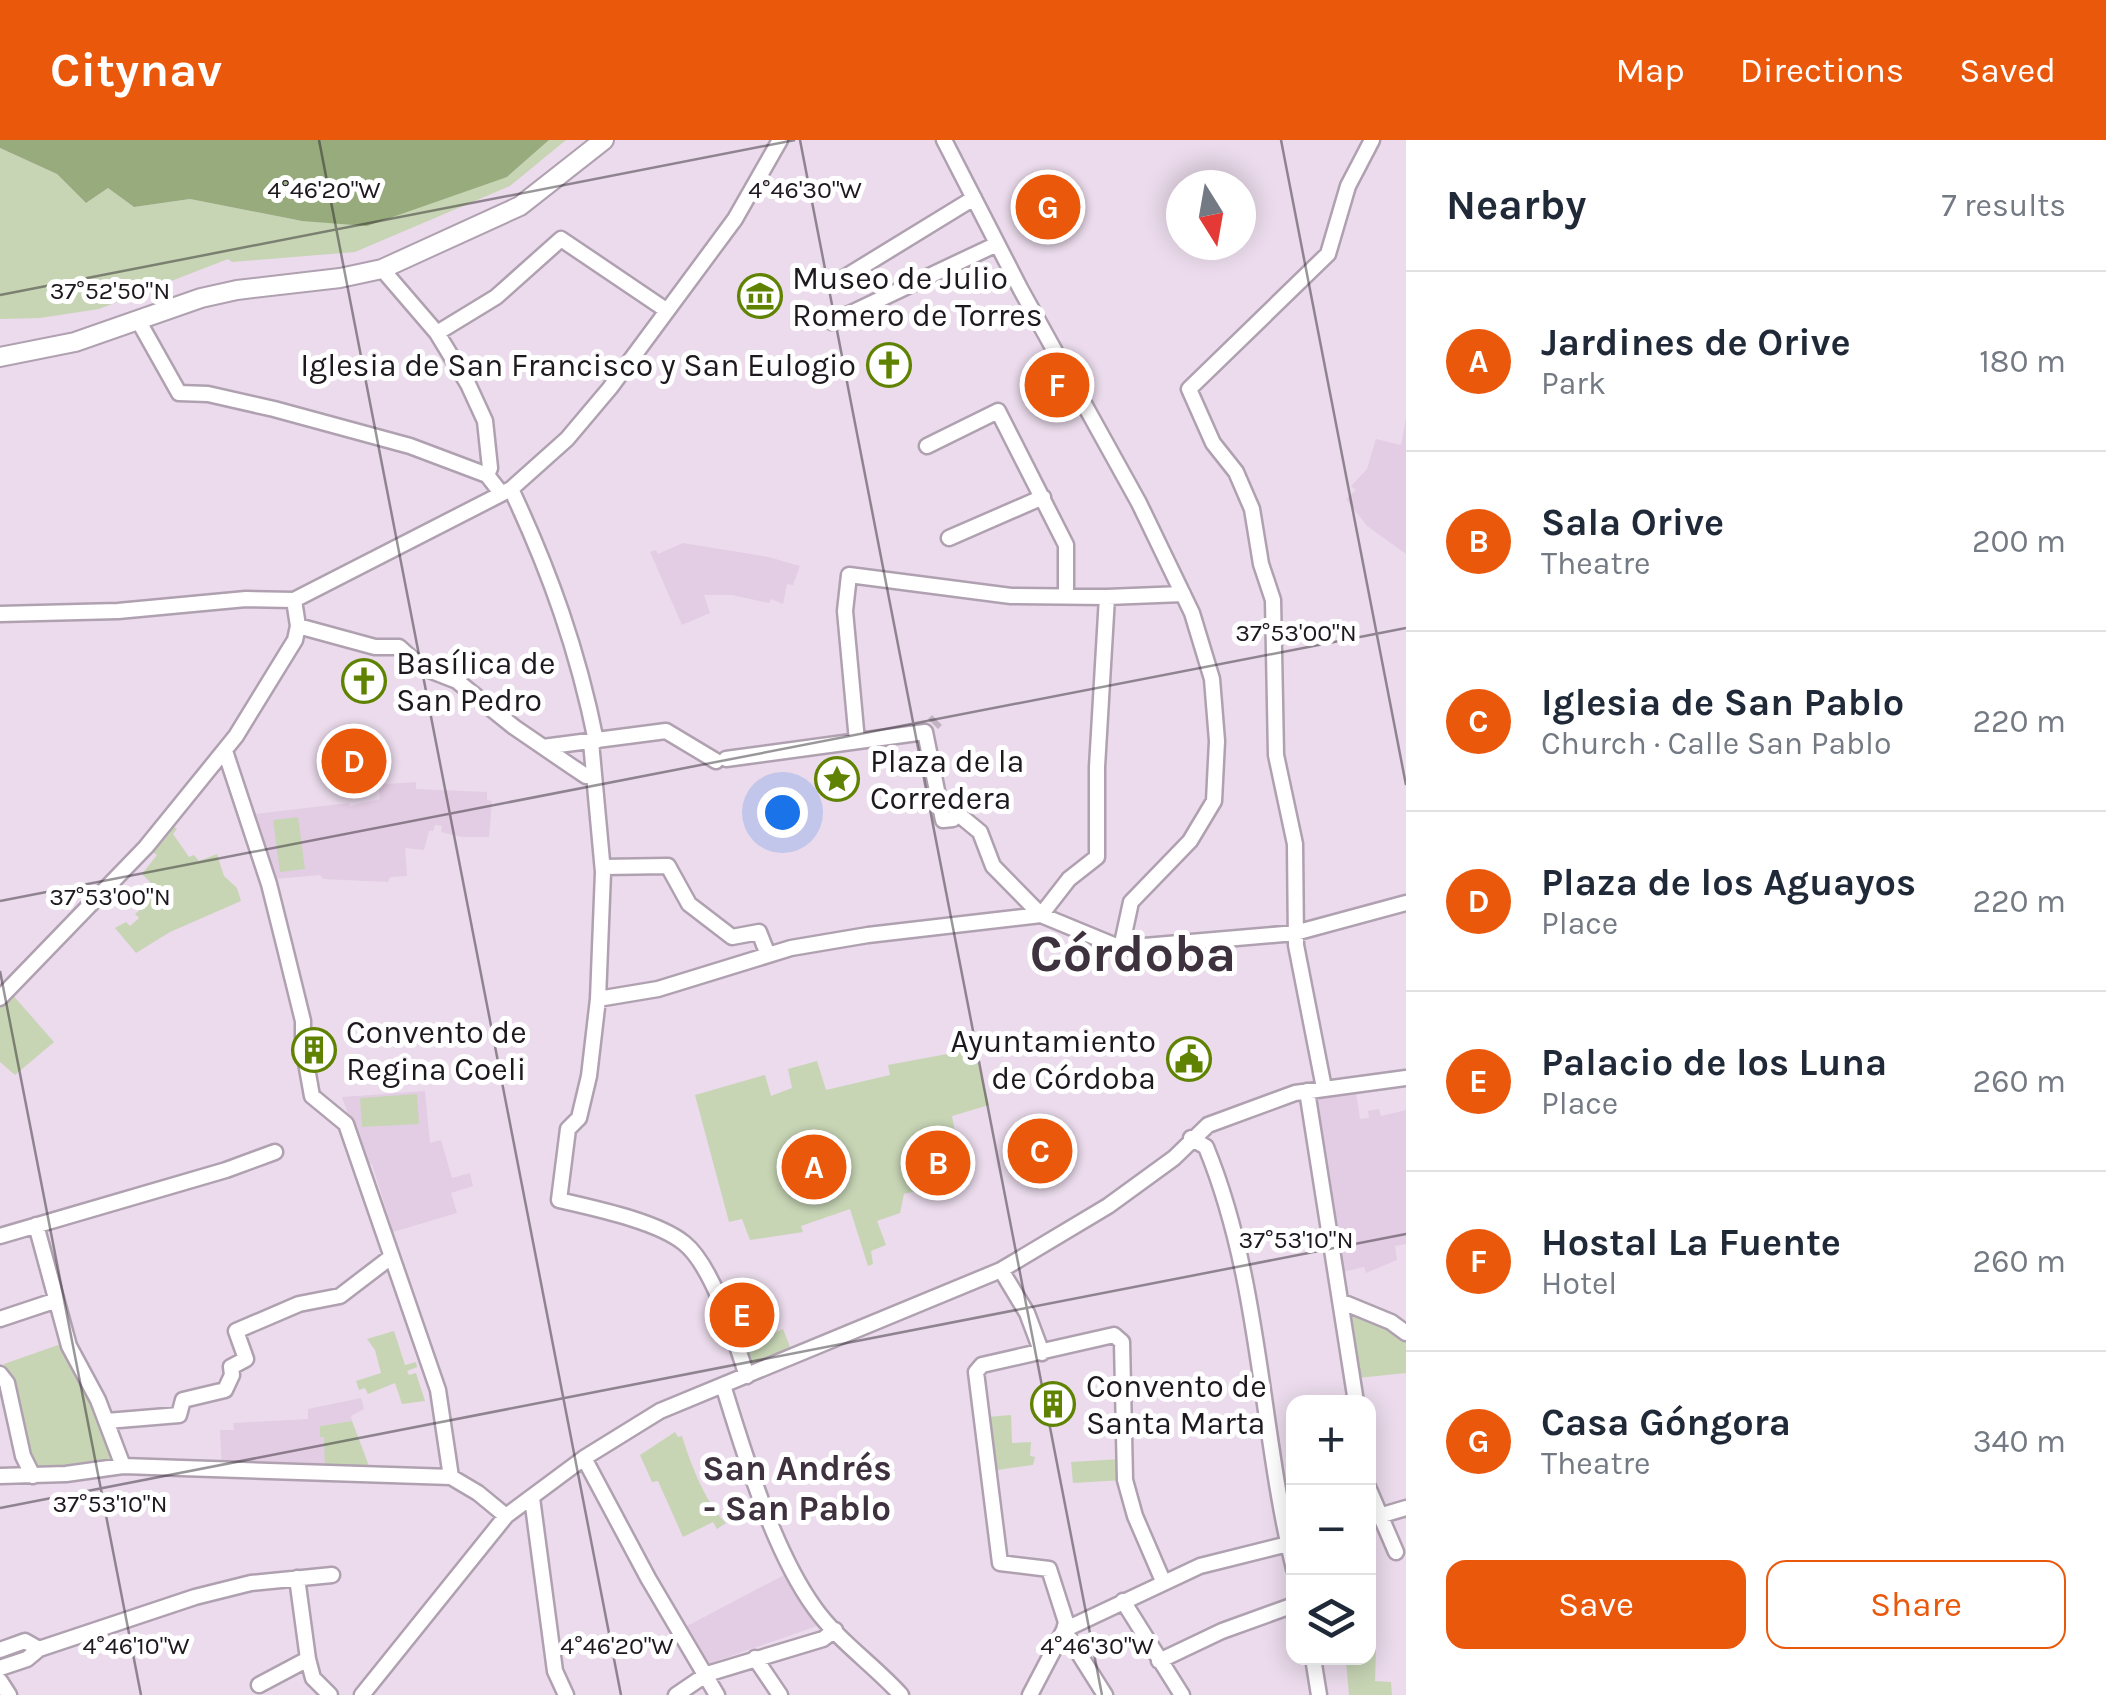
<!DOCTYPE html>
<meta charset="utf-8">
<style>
:root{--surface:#fff;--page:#f2f2f3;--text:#1f2937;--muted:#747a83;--line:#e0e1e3;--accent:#ea580c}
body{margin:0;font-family:Karla,sans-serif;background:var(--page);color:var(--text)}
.controls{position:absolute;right:30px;bottom:30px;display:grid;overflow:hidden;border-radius:20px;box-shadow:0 5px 25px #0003}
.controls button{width:90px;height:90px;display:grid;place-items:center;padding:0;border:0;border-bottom:2px solid var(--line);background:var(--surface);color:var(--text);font:50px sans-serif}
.compass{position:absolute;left:1166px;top:30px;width:90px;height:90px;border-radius:50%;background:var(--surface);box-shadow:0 5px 25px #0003;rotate:169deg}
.you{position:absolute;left:782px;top:672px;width:35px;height:35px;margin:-25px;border:8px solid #fff;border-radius:50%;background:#1a73e8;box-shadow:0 0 0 15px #1a73e833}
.badge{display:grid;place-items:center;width:65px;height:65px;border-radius:50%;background:var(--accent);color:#fff;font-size:32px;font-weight:700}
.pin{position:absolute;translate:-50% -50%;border:5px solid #fff;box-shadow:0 2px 10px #0006}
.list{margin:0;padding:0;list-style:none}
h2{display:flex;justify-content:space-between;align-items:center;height:130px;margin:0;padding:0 40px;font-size:42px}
h2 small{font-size:32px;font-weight:400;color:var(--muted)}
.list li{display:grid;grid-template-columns:65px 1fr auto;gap:30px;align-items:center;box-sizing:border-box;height:180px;padding:0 40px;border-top:2px solid var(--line)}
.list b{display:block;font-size:38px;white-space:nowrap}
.list p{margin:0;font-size:32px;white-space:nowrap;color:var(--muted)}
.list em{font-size:32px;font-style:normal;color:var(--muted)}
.actions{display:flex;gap:20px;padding:30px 40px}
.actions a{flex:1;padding:22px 0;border:2px solid var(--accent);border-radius:20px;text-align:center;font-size:35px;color:var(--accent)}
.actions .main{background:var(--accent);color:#fff}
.icon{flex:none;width:55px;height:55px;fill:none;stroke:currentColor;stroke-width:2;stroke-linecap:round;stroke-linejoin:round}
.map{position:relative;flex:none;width:1406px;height:1555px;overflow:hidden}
header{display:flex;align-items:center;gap:60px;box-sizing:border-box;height:140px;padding:0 50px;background:var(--accent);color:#fff}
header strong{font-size:48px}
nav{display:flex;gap:55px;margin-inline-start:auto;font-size:35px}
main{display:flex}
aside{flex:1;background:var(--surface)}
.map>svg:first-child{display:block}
.built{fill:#e3cde4}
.green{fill:#c7d5b5}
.water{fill:#97ab7c}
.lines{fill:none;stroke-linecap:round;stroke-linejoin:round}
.minor-tunnel{stroke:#c2b4c3;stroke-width:14;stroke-dasharray:14 7;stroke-linecap:butt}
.minor-casing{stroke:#b0a1b1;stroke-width:19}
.tertiary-casing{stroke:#b0a1b1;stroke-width:22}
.minor{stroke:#fff;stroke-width:14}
.tertiary{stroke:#fff;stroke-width:18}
.ticks{fill:none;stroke:#1e191e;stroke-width:2.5;stroke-opacity:0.45}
.labels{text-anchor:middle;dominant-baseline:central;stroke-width:10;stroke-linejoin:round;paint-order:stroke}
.poi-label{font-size:32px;fill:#1e191e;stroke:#fff;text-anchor:start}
.neighbourhood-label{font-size:35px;font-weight:bold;fill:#3f323f;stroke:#fff}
.town-label{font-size:52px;font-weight:bold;fill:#3f323f;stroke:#fff}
.ticks-label{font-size:25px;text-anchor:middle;fill:#1e191e;stroke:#fff;stroke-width:10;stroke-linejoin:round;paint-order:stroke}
</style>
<header>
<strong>Citynav</strong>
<nav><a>Map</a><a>Directions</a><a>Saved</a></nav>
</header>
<main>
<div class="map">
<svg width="1406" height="1555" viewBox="0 0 1406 1555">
<rect width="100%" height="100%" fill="#ebdbec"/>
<path class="built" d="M1406 278V414L1367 386 1346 359 1356 350 1351 346 1367 329 1376 299 1401 305Z
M683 403 768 417 800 426 793 445 787 444 783 464 771 459 769 463 732 455H704L710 473 682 485 650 412 656 410 658 414Z
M384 641 385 644 416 642V649L487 652V660L492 661 489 697H462L441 692 442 686 435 685 433 691H429L424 710 405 708 407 736 390 737 388 742 323 739 320 735 275 739 255 674 349 663 350 666 380 659 378 642Z
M425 951 430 1003 441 1000 452 1038 470 1033 473 1046 451 1053 457 1073 393 1092 372 1024 366 1025 342 957Z
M1344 951 1346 954 1356 952 1360 979 1369 978 1368 971 1379 969 1381 976 1406 970V1104L1395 1106 1397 1120 1366 1133 1364 1127 1343 1132 1317 960Z
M361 1258 364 1269 351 1276 352 1281 320 1286 326 1302 325 1331 222 1327 220 1290H234L233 1283 308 1279V1269Z
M788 1433 817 1486 708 1524 687 1486Z"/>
<path class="green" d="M549 0H566L510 46 355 112 232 122 228 119 99 169 40 178 0 179V8L57 34 86 63 108 48 134 67 190 59 302 81 507 37Z
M298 677 305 729 280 732 273 680Z
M169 683 177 689 173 694 189 717 194 715 199 721 217 714 224 736 237 748 241 761 170 792 136 813 115 788 126 782 130 786 139 778 135 774 147 764 144 760 154 746 142 734 157 715 146 707Z
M11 853 54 902 15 935 0 922V865Z
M974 909 989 965 952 976 956 997 909 1009 915 1035 924 1033 928 1048 904 1054 900 1073 877 1081 886 1105 871 1111 873 1124 868 1126 850 1069 801 1086 803 1092 750 1100 742 1079 729 1082 695 955 765 935 771 956 792 948 788 929 817 921 826 950 890 935 888 925Z
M417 954 419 984 362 987 360 958Z
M1353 1173 1389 1185 1406 1198V1233L1358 1238 1350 1178Z
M783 1189 792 1212 752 1230 744 1209Z
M394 1191 405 1225 416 1222 417 1227 407 1231 409 1235 416 1233 425 1261 402 1264 395 1243 368 1254 365 1248 359 1250 356 1241 381 1233 375 1210 367 1199Z
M61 1204 102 1275 114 1325 32 1331 4 1224Z
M1011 1275 1012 1303 1031 1302 1030 1316 1035 1317 1033 1325 990 1331 987 1277Z
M352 1281 372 1334 325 1331 324 1297H320V1286Z
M675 1292 678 1297 682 1296C691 1325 706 1364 726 1383L717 1389 713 1382 683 1397 658 1341 652 1342 640 1315Z
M1121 1319 1124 1340 1073 1343 1071 1322Z
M1369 1509H1376L1375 1541 1391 1542 1392 1555H1349L1346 1521H1341V1518H1368Z"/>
<path class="water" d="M0 0H549L507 37 367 86 302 81 190 59 134 67 108 48 86 63 57 34 0 8Z"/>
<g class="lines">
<path class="minor-tunnel" d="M933 584 937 580"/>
<g class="minor-casing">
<path id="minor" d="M944 0 1021 150 1139 363 1192 473 1212 539 1217 601 1214 661 1190 701 1131 762 1121 808
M382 129 437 193 468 244 485 281 490 328 487 335
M837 142 974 58
M138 180 179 253 208 254 274 269 410 306 487 335 501 353
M832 182 997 104
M437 193 496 157 561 99 666 170
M927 306 998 271 1066 405V457
M511 349C550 432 578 511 596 601
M949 398 1043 357
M0 474 118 471 246 459 294 460 511 349 567 299 610 248 735 79 780 0
M298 486 375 507H399L421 527 457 541 514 587 571 626 586 636 594 635
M857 601 845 471 849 435 1011 456 1107 457 1183 454
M591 602 603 732 598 859 589 936 579 978 568 989 559 1060C593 1068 657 1081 684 1103 713 1126 735 1200 747 1236
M543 607 666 591 716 621
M225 611 269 744 285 808 303 881V906L312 956 346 984 438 1250 451 1337
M726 619 925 592 943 680 953 679
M963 678 980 692 993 726 1041 775 1121 808 1295 793 1406 763
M603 727 668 726 689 764 732 797 759 792 768 815
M1041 775 1069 739 1097 717V627L1107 457
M0 858 146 707 236 596 295 500 298 486 294 460
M598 859 658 849 791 808 868 795 1041 775
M1324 948 1296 805 1295 704 1276 615 1273 460 1261 424 1252 369 1236 332 1213 303 1189 249 1328 114 1348 46 1372 0
M1307 951 1356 1262
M1191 998 1206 1007C1261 1141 1260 1289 1294 1429
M0 1096 226 1030 275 1012
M1001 1130 1027 1173 1042 1213
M1340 1161 1391 1182 1406 1193
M0 1179 54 1161
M0 1234 7 1243 23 1316 33 1336
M723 1245C744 1313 773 1410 814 1467 837 1500 874 1525 901 1555
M107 1281 179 1275 183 1260 225 1250 232 1235 231 1227 246 1219 236 1191 299 1164 340 1156 391 1117
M584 1318 648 1438 717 1555
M123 1326 451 1337 478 1353 506 1376
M0 1336 66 1334 123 1326 98 1260 69 1206 36 1085
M1368 1347 1396 1412
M532 1358 555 1531 566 1555
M1379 1376 1406 1368
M297 1438 308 1519 313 1538 330 1555
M1123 1461 1182 1555
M39 1509 195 1457 251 1443 332 1435
M0 1510 25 1501 39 1509 27 1519 0 1528
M755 1518 780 1555
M1313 1518 1319 1555
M1159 1521 1222 1491 1294 1465
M0 1541 9 1555
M259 1545 308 1519
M362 1555 506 1376 584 1318 660 1271 1001 1130 1108 1066 1174 1018 1208 985 1295 953 1406 938
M676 1555 707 1534 823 1499 835 1490
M1030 1555 1064 1490 1200 1426 1288 1404
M1105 1555 1064 1490 1066 1482 1049 1429 1000 1423 976 1232 982 1225 1114 1195 1122 1202 1125 1340 1135 1376 1163 1441"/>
</g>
<g class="tertiary-casing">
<path id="tertiary" d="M0 217 75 202 201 158 237 150 340 138 382 129 520 66 604 0"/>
</g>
<use href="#minor" class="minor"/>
<use href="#tertiary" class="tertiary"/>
</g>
<path class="ticks" d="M319 0 621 1555M800 0 1102 1555M1281 0 1406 645M0 155 795 0M0 761 1406 488M0 831 141 1555M0 1368 1406 1094"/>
<defs>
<g id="museum-ring" transform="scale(2.25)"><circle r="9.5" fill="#fff" stroke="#5f8300" stroke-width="1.5"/><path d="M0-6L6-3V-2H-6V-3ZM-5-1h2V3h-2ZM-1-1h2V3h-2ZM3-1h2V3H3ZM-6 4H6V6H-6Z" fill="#5f8300"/></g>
<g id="church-ring" transform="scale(2.25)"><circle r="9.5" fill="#fff" stroke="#5f8300" stroke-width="1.5"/><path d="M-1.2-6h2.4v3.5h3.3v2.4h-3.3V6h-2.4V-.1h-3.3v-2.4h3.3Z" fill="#5f8300"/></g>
<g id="sight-ring" transform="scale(2.25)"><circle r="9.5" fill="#fff" stroke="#5f8300" stroke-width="1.5"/><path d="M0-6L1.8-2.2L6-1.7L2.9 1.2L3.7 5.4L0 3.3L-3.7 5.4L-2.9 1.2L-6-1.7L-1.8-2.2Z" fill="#5f8300"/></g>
<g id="building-ring" transform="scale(2.25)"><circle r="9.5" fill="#fff" stroke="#5f8300" stroke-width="1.5"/><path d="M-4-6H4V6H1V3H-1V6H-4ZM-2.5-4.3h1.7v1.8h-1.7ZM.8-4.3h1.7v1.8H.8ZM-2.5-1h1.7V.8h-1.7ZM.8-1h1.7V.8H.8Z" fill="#5f8300"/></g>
<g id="civic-ring" transform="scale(2.25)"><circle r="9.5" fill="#fff" stroke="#5f8300" stroke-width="1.5"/><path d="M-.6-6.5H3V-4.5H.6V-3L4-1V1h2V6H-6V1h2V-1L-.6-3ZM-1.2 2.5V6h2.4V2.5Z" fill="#5f8300"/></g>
</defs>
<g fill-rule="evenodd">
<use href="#museum-ring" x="760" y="156"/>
<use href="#church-ring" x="889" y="225"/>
<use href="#church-ring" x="364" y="541"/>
<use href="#sight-ring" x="837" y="639"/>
<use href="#building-ring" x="314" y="910"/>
<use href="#civic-ring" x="1189" y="919"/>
<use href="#building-ring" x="1053" y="1264"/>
</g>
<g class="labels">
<g class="poi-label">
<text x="792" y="138">Museo de Julio<tspan x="792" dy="37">Romero de Torres</tspan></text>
<text x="856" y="225" text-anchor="end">Iglesia de San Francisco y San Eulogio</text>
<text x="396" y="523">Basílica de<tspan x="396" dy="37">San Pedro</tspan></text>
<text x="870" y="621">Plaza de la<tspan x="870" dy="37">Corredera</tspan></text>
<text x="346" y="892">Convento de<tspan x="346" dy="37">Regina Coeli</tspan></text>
<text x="1156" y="901" text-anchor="end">Ayuntamiento<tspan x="1156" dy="37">de Córdoba</tspan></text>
<text x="1086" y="1246">Convento de<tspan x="1086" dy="37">Santa Marta</tspan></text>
</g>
<g class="neighbourhood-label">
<text x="797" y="1328">San Andrés<tspan x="797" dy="40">- San Pablo</tspan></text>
</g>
<g class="town-label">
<text x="1133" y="813">Córdoba</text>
</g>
</g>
<g class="ticks-label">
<text x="324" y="58">4°46'20"W</text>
<text x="805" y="58">4°46'30"W</text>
<text x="110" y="159">37°52'50"N</text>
<text x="1296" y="501">37°53'00"N</text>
<text x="110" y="765">37°53'00"N</text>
<text x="1296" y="1108">37°53'10"N</text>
<text x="110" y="1372">37°53'10"N</text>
<text x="136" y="1514">4°46'10"W</text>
<text x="617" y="1514">4°46'20"W</text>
<text x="1097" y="1514">4°46'30"W</text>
</g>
</svg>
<div class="controls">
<button>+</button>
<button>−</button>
<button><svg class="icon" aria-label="layers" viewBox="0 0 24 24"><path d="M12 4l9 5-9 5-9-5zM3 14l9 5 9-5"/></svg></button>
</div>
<svg class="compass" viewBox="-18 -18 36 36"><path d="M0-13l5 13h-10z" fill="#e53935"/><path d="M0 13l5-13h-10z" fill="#747a83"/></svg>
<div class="you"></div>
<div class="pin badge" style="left:814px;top:1027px">A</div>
<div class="pin badge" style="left:938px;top:1023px">B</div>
<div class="pin badge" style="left:1040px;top:1011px">C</div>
<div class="pin badge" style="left:354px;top:621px">D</div>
<div class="pin badge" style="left:742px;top:1175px">E</div>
<div class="pin badge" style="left:1057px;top:245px">F</div>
<div class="pin badge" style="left:1048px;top:67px">G</div>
</div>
<aside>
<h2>Nearby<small>7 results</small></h2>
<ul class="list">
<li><span class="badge">A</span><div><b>Jardines de Orive</b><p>Park</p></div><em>180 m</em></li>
<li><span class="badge">B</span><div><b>Sala Orive</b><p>Theatre</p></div><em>200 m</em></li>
<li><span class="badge">C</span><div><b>Iglesia de San Pablo</b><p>Church · Calle San Pablo</p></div><em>220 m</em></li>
<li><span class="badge">D</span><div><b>Plaza de los Aguayos</b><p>Place</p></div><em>220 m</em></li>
<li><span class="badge">E</span><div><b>Palacio de los Luna</b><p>Place</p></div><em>260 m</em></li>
<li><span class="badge">F</span><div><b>Hostal La Fuente</b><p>Hotel</p></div><em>260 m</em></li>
<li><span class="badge">G</span><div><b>Casa Góngora</b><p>Theatre</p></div><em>340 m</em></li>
</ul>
<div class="actions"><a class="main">Save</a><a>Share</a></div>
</aside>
</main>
